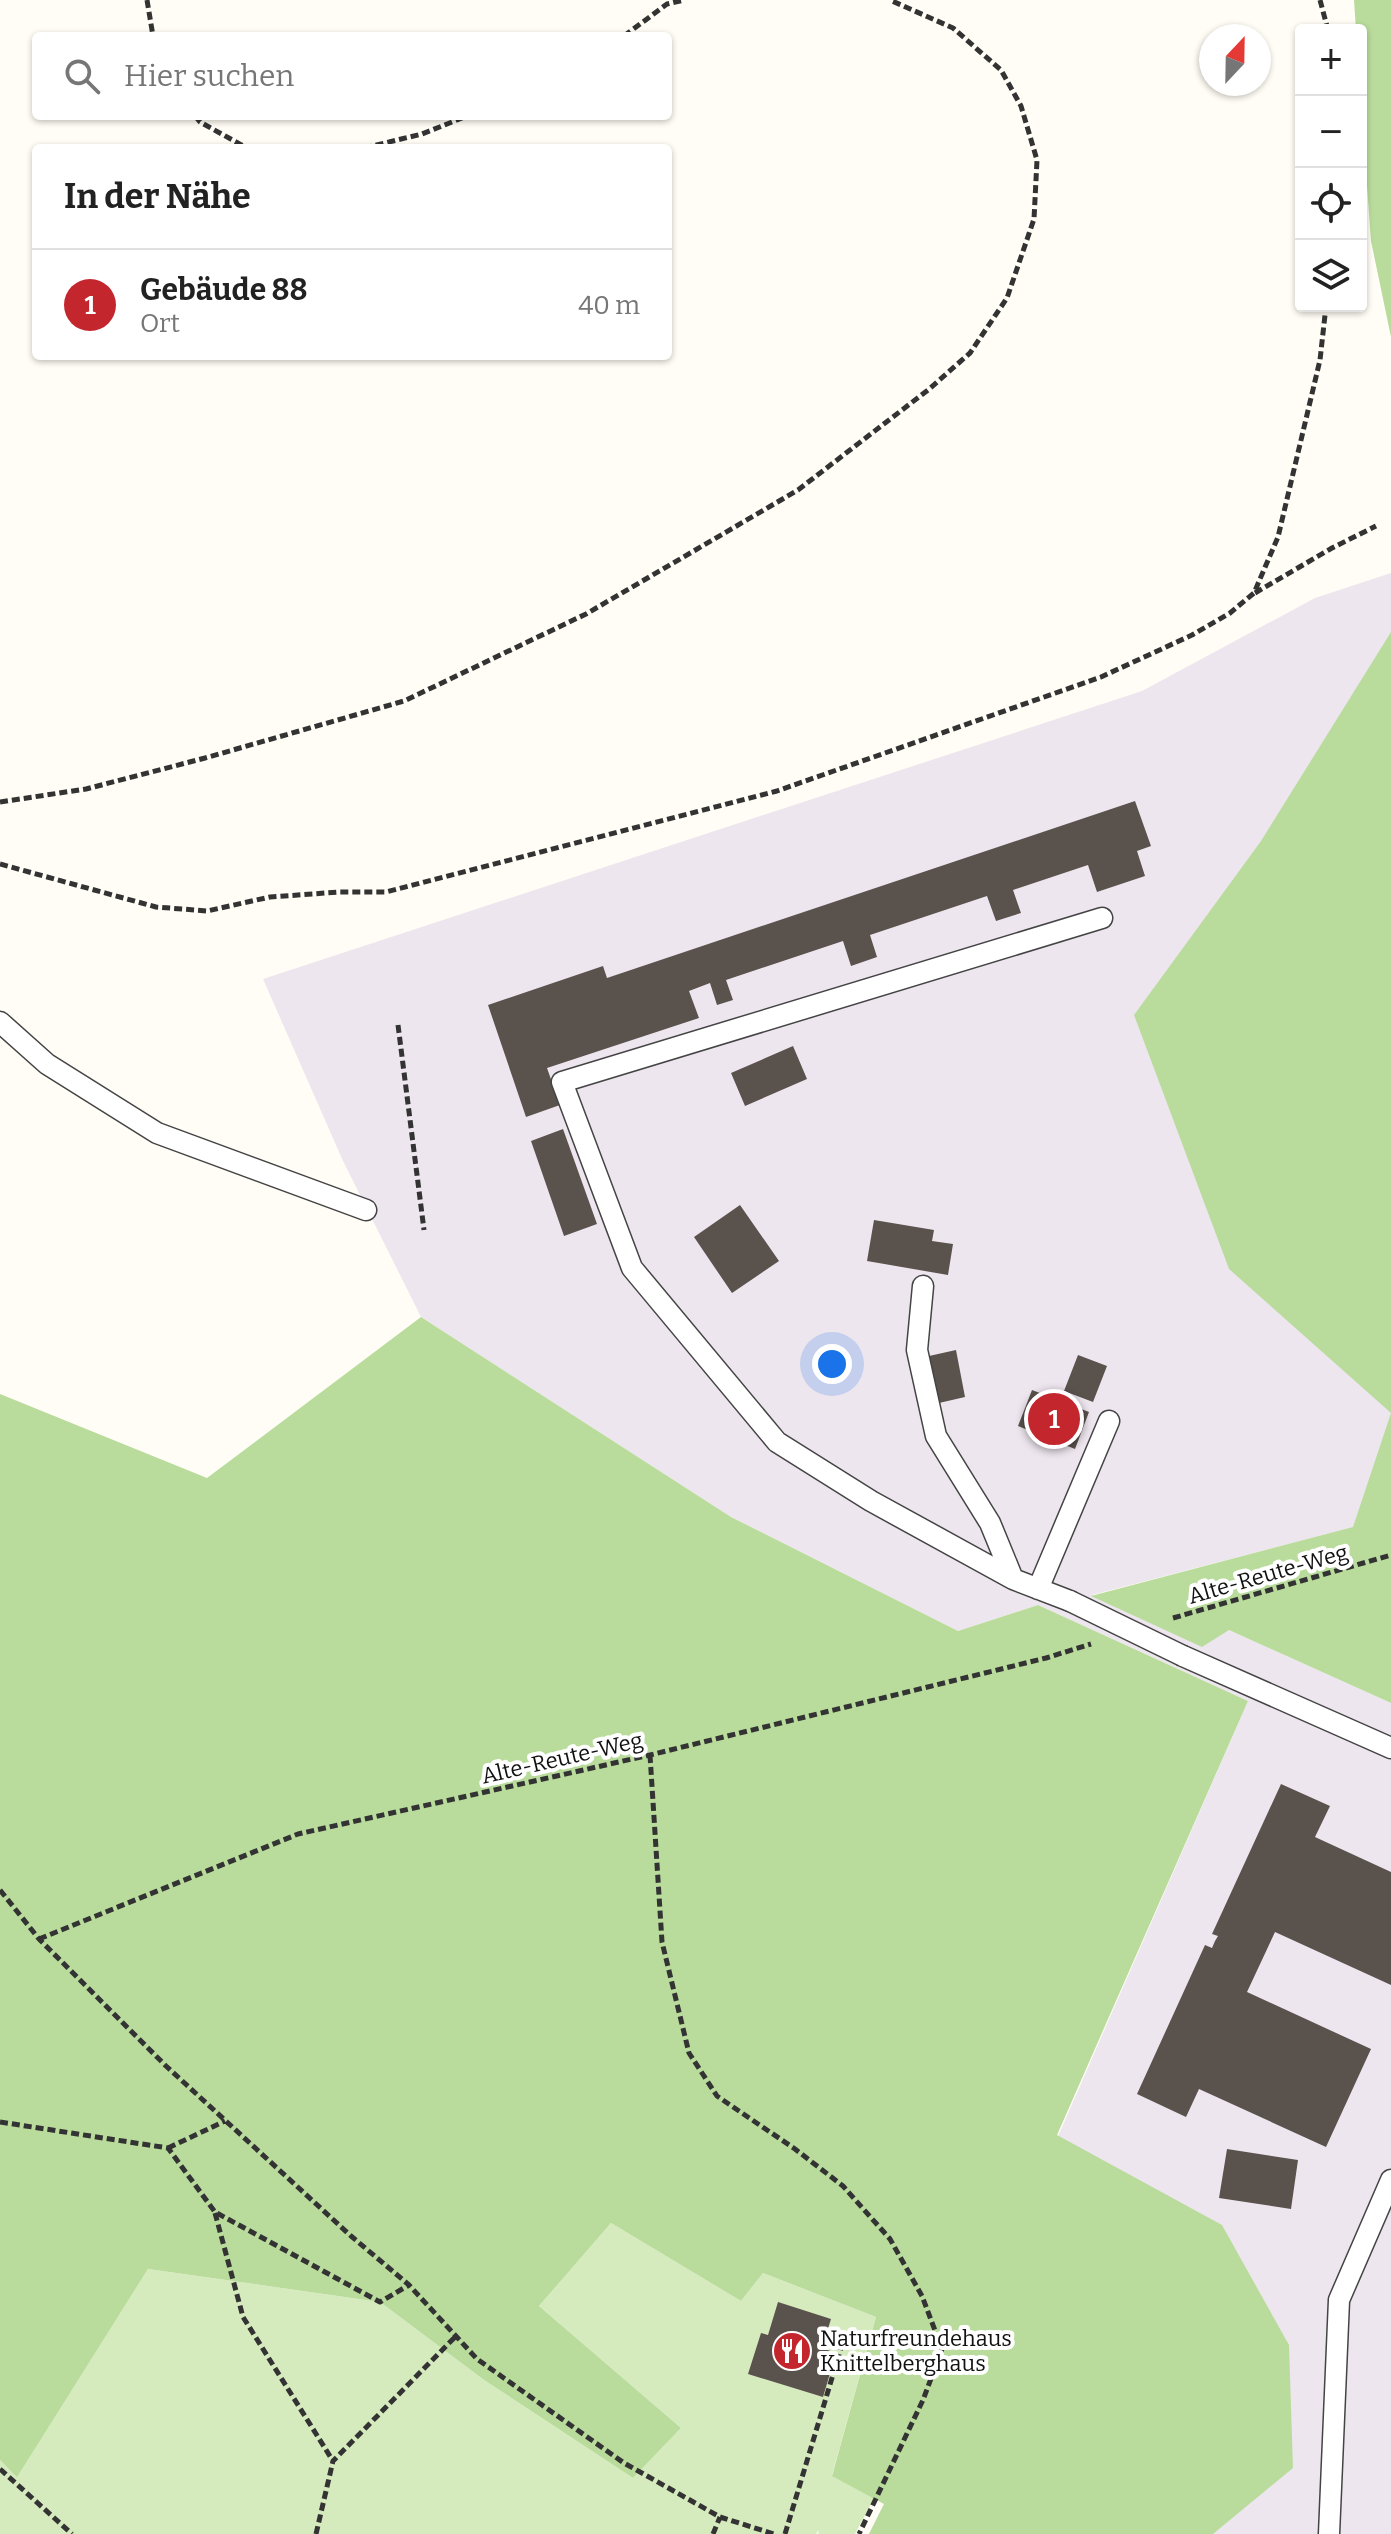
<!DOCTYPE html>
<html lang="de">
<meta charset="utf-8">
<style>
:root{--surface:#fff;--page:#f2f2f2;--text:#222;--muted:#767676;--line:#e0e0e0;--accent:#c4262e}
body{margin:0;font-family:Bitter,serif;background:var(--page);color:var(--text)}
.controls{position:absolute;right:24px;top:24px;display:grid;overflow:hidden;border-radius:8px;box-shadow:0 2px 6px #0004}
.controls button{width:72px;height:72px;display:grid;place-items:center;padding:0;border:0;border-bottom:2px solid var(--line);background:var(--surface);color:var(--text);font:40px sans-serif}
.compass{position:absolute;left:1199px;top:24px;width:72px;height:72px;border-radius:50%;background:var(--surface);box-shadow:0 2px 6px #0004;rotate:22deg}
.you{position:absolute;left:832px;top:1364px;width:28px;height:28px;margin:-20px;border:6px solid #fff;border-radius:50%;background:#1a73e8;box-shadow:0 0 0 12px #1a73e833}
.badge{display:grid;place-items:center;width:52px;height:52px;border-radius:50%;background:var(--accent);color:#fff;font-size:26px;font-weight:700}
.pin{position:absolute;translate:-50% -50%;border:4px solid #fff;box-shadow:0 2px 8px #0006}
.list{margin:0;padding:0;list-style:none}
h2{display:flex;justify-content:space-between;align-items:center;height:104px;margin:0;padding:0 32px;font-size:34px}
h2 small{font-size:26px;font-weight:400;color:var(--muted)}
.list li{display:grid;grid-template-columns:52px 1fr auto;gap:24px;align-items:center;box-sizing:border-box;height:112px;padding:0 32px;border-top:2px solid var(--line)}
.list b{display:block;font-size:30px;white-space:nowrap}
.list p{margin:0;font-size:26px;white-space:nowrap;color:var(--muted)}
.list em{font-size:26px;font-style:normal;color:var(--muted)}
.icon{flex:none;width:44px;height:44px;fill:none;stroke:currentColor;stroke-width:2;stroke-linecap:round;stroke-linejoin:round}
.map{position:relative;flex:none;width:1391px;height:2534px;overflow:hidden}
.search{position:absolute;background:var(--surface);box-shadow:0 2px 6px #0004;left:32px;top:32px;width:640px;height:88px;display:flex;align-items:center;gap:20px;box-sizing:border-box;padding:0 28px;border-radius:8px;color:var(--muted);font-size:30px}
.panel{position:absolute;background:var(--surface);box-shadow:0 2px 6px #0004;left:32px;top:144px;width:640px;height:216px;border-radius:8px}
.map>svg:first-child{display:block}
.industrial{fill:#eee6ef}
.green{fill:#d5ebbd}
.forest{fill:#b9dc9c}
.building{fill:#5a524d}
.lines{fill:none;stroke-linecap:round;stroke-linejoin:round}
.service-casing{stroke:#444;stroke-width:23}
.path{stroke:#333;stroke-width:5;stroke-dasharray:8 4;stroke-linecap:butt}
.service{stroke:#fff;stroke-width:20}
.service-bridge-casing{stroke:#444;stroke-width:23;stroke-linecap:butt}
.service-bridge{stroke:#fff;stroke-width:20}
.labels{text-anchor:middle;dominant-baseline:central;stroke-width:8;stroke-linejoin:round;paint-order:stroke}
.street-label{font-size:22px;fill:#111;stroke:#fff}
.poi-label{font-size:22px;fill:#111;stroke:#fff;text-anchor:start}
</style>
<div class="map">
<svg width="1391" height="2534" viewBox="0 0 1391 2534">
<rect width="100%" height="100%" fill="#fffdf5"/>
<path class="industrial" d="M1391 573V1519L1354 1527 1092 1595 1229 1630 1391 1703V2534H869L990 2292 1248 1701 1038 1605 958 1631 731 1517 421 1317 343 1161 263 979 1142 691 1315 598Z"/>
<path class="green" d="M611 2223 741 2301 763 2273 876 2317 832 2475 874 2498 855 2534H818L819 2530 816 2534H0V2460L17 2476 148 2269 380 2302 484 2380 633 2478 681 2428 539 2306Z"/>
<path class="forest" d="M1354 0H1391V337L1371 241 1361 102V30H1356Z
M1391 632V1703L1229 1630 1202 1647 1091 1596 1353 1527 1391 1413 1229 1269 1134 1015 1261 841Z
M421 1317 731 1517 958 1631 1038 1605 1248 1701 1057 2135 1222 2225 1289 2345 1293 2468 1213 2534H869L884 2504 832 2476 876 2317 763 2273 741 2301 611 2223 539 2306 681 2428 633 2478 484 2380 380 2302 148 2269 17 2477 0 2460V1394L207 1478Z"/>
<path class="building" d="M1135 801 1151 846 1137 851 1145 876 1097 892 1088 865 1013 890 1021 913 996 921 987 896 870 935 877 957 851 966 843 941 726 980 733 1000 717 1005 710 983 689 991 699 1018 547 1068 560 1105 526 1117 488 1005 603 966 607 978Z
M793 1046 807 1079 745 1106 731 1073Z
M563 1129 597 1224 564 1236 531 1141Z
M740 1205 779 1261 732 1293 694 1237Z
M874 1220 934 1230 932 1241 953 1244 948 1275 867 1261Z
M956 1350 965 1397 939 1403 929 1356Z
M1078 1355 1107 1366 1093 1402 1064 1391Z
M1032 1390 1089 1412 1075 1449 1018 1426Z
M1281 1784 1330 1806 1315 1837 1391 1872V1985L1275 1932 1247 1992 1371 2049 1326 2147 1199 2089 1186 2117 1137 2094 1205 1945 1212 1948 1215 1941 1218 1936 1212 1934Z
M1227 2149 1298 2160 1291 2209 1219 2198Z
M778 2302 831 2319 822 2348 836 2353 823 2397 748 2374 761 2333 768 2335Z"/>
<g class="lines">
<g class="service-casing">
<path id="service" d="M0 1022 47 1064 157 1133 366 1210
M923 1286 917 1350 936 1436 990 1523 1013 1579
M1038 1589 1109 1421
M1070 1601 1013 1579 871 1501 777 1442 632 1268 562 1082 1102 918
M1183 1656 1391 1748
M1329 2534 1339 2300 1391 2180"/>
</g>
<path class="path" d="M147 0 153 36
M1320 0 1328 30
M624 36 667 4 684 0
M195 116 200 122 247 148
M364 148 422 134 467 116
M1255 593 1332 548 1376 526
M0 802 86 789 205 758 404 701 586 614 798 490 928 390 970 353 1007 298 1034 219 1037 160 1021 106 1001 70 953 28 890 0
M0 864 156 907 207 911 270 897 340 892H386L777 791 1101 677 1192 635 1230 613 1254 593 1278 537 1320 360 1326 306
M398 1025 424 1230
M1173 1618 1391 1555
M650 1755 662 1942 689 2053 717 2096 795 2149 843 2186 890 2239 922 2296 942 2349 923 2400 859 2534
M0 1890 39 1939 166 2066 351 2236 409 2285 477 2359 624 2463 720 2517 774 2534
M39 1939 298 1834 650 1755 1046 1658 1091 1644
M0 2122 168 2148 215 2212 380 2302 409 2285
M168 2148 225 2121
M215 2213 243 2317 333 2461
M0 2469 72 2534
M316 2534 333 2461 456 2336
M713 2534 720 2517
M785 2534 844 2338"/>
<use href="#service" class="service"/>
<g class="service-bridge-casing">
<path id="service-bridge" d="M1070 1601 1183 1656"/>
</g>
<use href="#service-bridge" class="service-bridge"/>
</g>
<defs>
<g id="restaurant-disc" transform="scale(2)"><circle r="9.5" fill="#c4262e" stroke="#fff"/><path d="M-5-6h1v4h1v-4h1v4h1v-4h1v5L-1.5 .5V6h-2V.5L-5-1ZM5-6V6H3V1.5H1.5Q1.5-4 5-6Z" fill="#fff"/></g>
</defs>
<g fill-rule="evenodd">
<use href="#restaurant-disc" x="792" y="2351"/>
</g>
<g class="labels">
<g class="street-label">
<text transform="translate(1268 1574) rotate(-16)">Alte-Reute-Weg</text>
<text transform="translate(562 1758) rotate(-13)">Alte-Reute-Weg</text>
</g>
<g class="poi-label">
<text x="820" y="2338">Naturfreundehaus<tspan x="820" dy="25">Knittelberghaus</tspan></text>
</g>
</g>
</svg>
<div class="controls">
<button>+</button>
<button>−</button>
<button><svg class="icon" aria-label="locate" viewBox="0 0 24 24"><circle cx="12" cy="12" r="6"/><path d="M12 2v4M12 18v4M2 12h4M18 12h4"/></svg></button>
<button><svg class="icon" aria-label="layers" viewBox="0 0 24 24"><path d="M12 4l9 5-9 5-9-5zM3 14l9 5 9-5"/></svg></button>
</div>
<svg class="compass" viewBox="-18 -18 36 36"><path d="M0-13l5 13h-10z" fill="#e53935"/><path d="M0 13l5-13h-10z" fill="#767676"/></svg>
<div class="you"></div>
<div class="pin badge" style="left:1054px;top:1419px">1</div>
<div class="search"><svg class="icon" aria-label="search" viewBox="0 0 24 24"><circle cx="10" cy="10" r="6"/><path d="M15 15l6 6"/></svg>Hier suchen</div>
<section class="panel">
<h2>In der Nähe<small></small></h2>
<ul class="list">
<li><span class="badge">1</span><div><b>Gebäude 88</b><p>Ort</p></div><em>40 m</em></li>
</ul>
</section>
</div>
